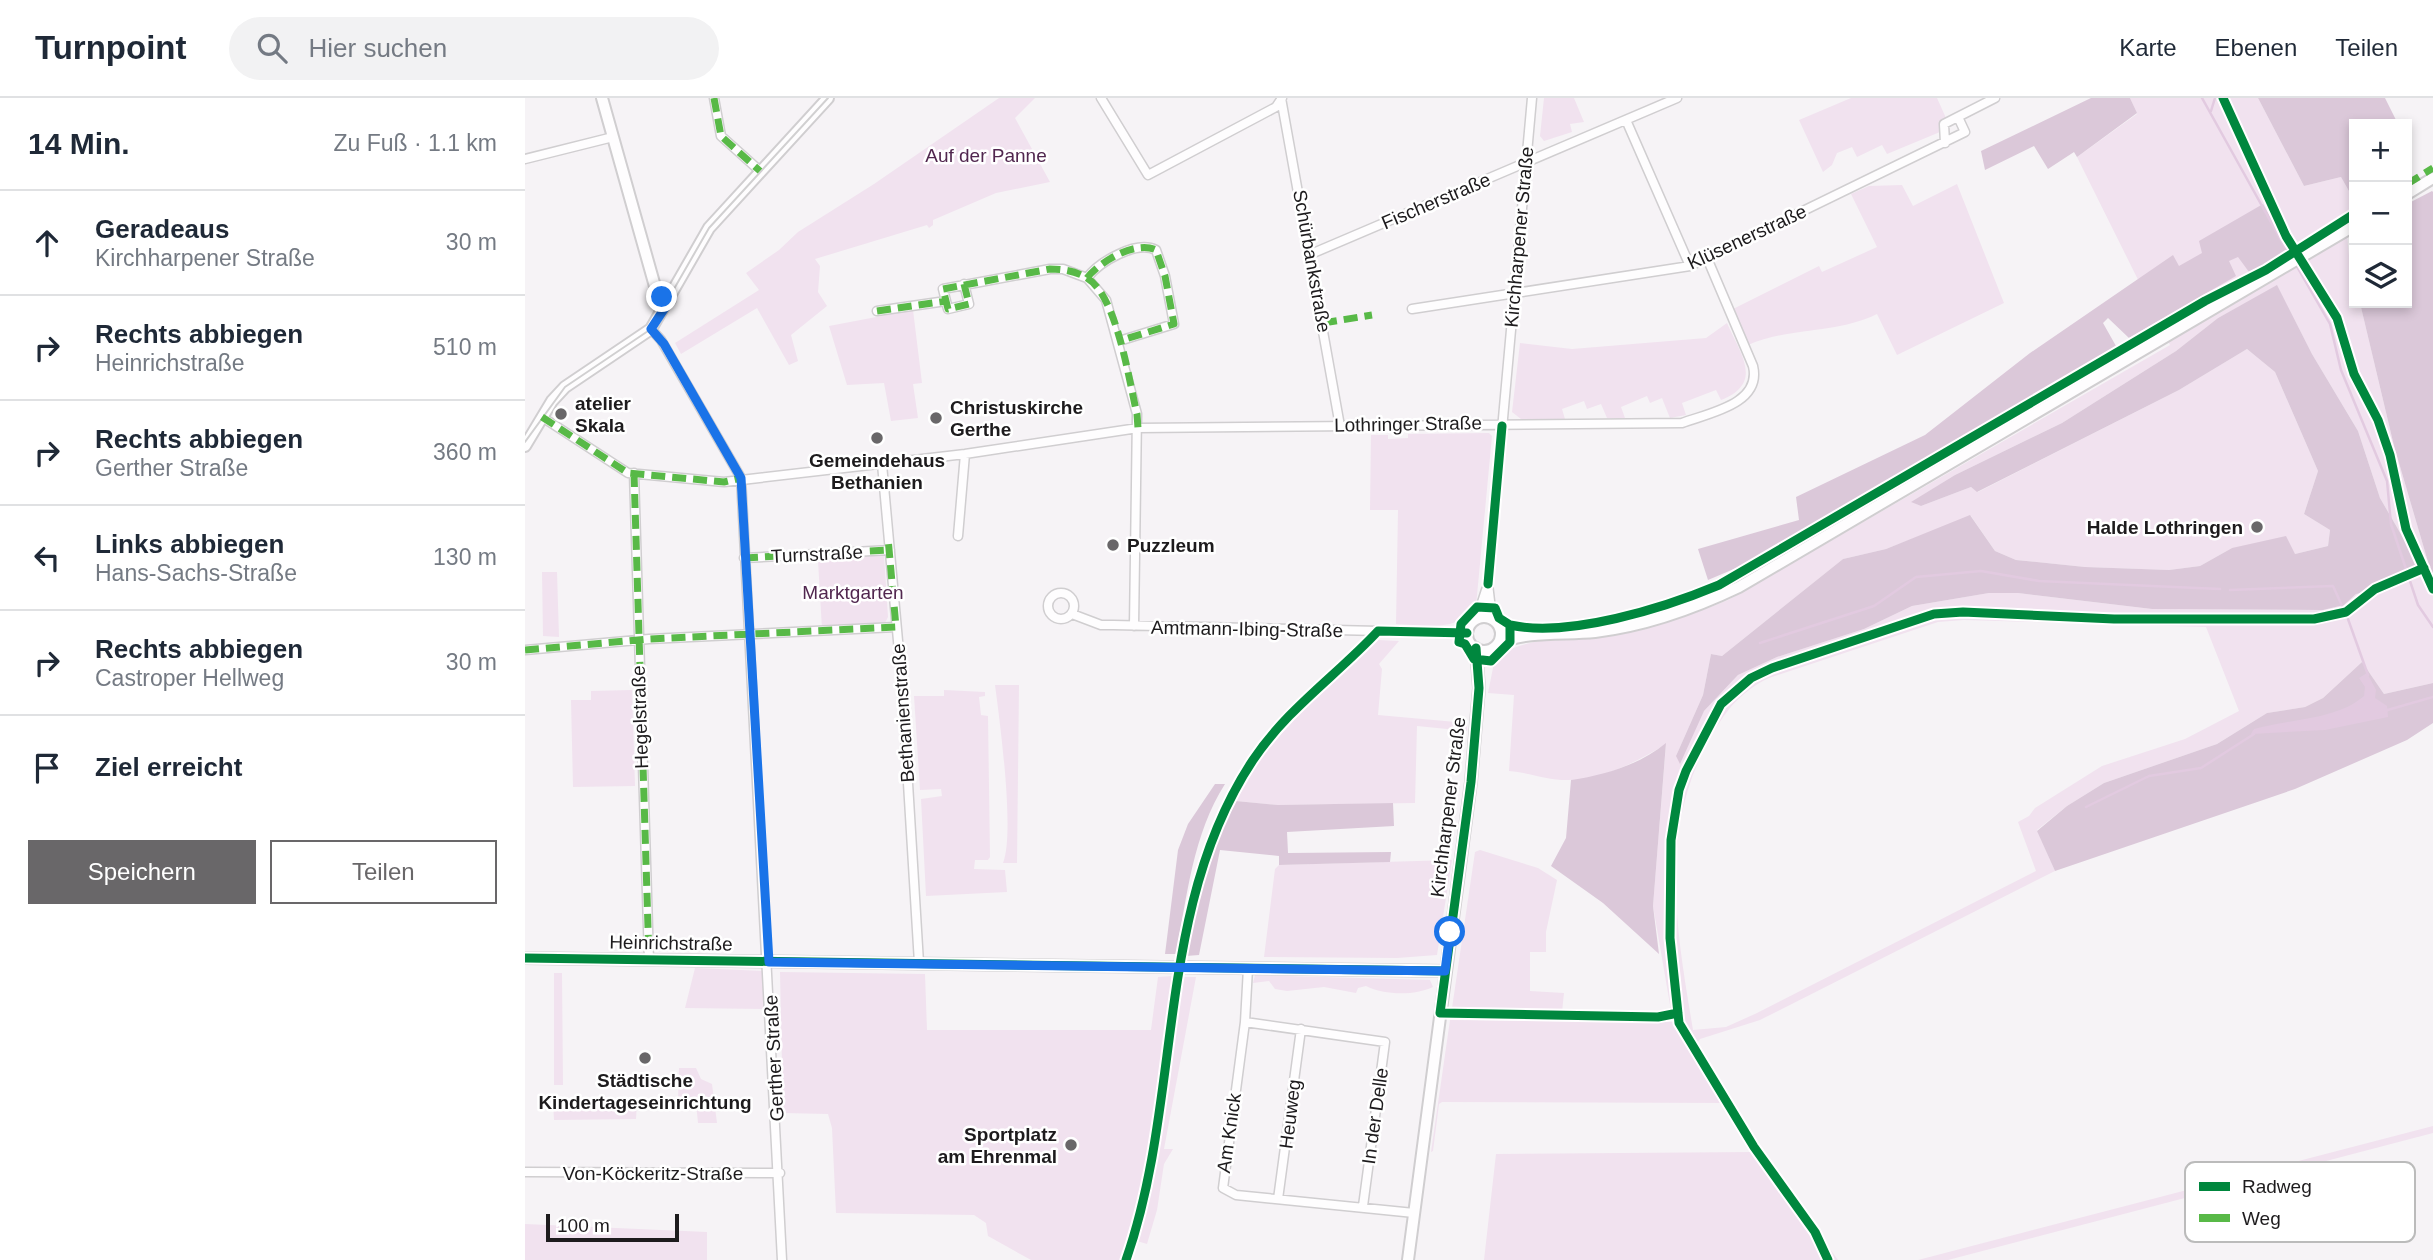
<!DOCTYPE html>
<html lang="de">
<meta charset="utf-8">
<style>
:root{--surface:#fff;--page:#f2f2f3;--text:#1f2937;--muted:#747a83;--line:#e0e1e3;--accent:#696769}
body{margin:0;font-family:Arial,sans-serif;background:var(--page);color:var(--text)}
.controls{position:absolute;right:21px;top:21px;display:grid;overflow:hidden;border-radius:0px;box-shadow:0 4px 10px #0003}
.controls button{width:63px;height:63px;display:grid;place-items:center;padding:0;border:0;border-bottom:2px solid var(--line);background:var(--surface);color:var(--text);font:35px sans-serif}
.scale{position:absolute;left:21px;bottom:18px;width:133px;box-sizing:border-box;padding-left:7px;border:4px solid #1d1b1d;border-top:0;font-size:19px;line-height:24px;white-space:nowrap;color:#1d1b1d;-webkit-text-stroke:5px #fff;paint-order:stroke}
.stop{position:absolute;width:21px;height:21px;margin:-16px;border:5px solid #1a73e8;border-radius:50%;background:#fff}
.stop.end{background:#1a73e8;border-color:#fff;box-shadow:0 2px 7px #0008}
.list{margin:0;padding:0;list-style:none}
h2{display:flex;justify-content:space-between;align-items:center;height:91px;margin:0;padding:0 28px;font-size:30px}
h2 small{font-size:23px;font-weight:400;color:var(--muted)}
.list li{display:grid;grid-template-columns:46px 1fr auto;gap:21px;align-items:center;box-sizing:border-box;height:105px;padding:0 28px;border-top:2px solid var(--line)}
.list b{display:block;font-size:26px;white-space:nowrap}
.list p{margin:0;font-size:23px;white-space:nowrap;color:var(--muted)}
.list em{font-size:23px;font-style:normal;color:var(--muted)}
.actions{display:flex;gap:14px;padding:21px 28px}
.actions a{flex:1;padding:16px 0;border:2px solid var(--accent);border-radius:0px;text-align:center;font-size:24px;color:var(--accent)}
.actions .main{background:var(--accent);color:#fff}
.icon{flex:none;width:38px;height:38px;fill:none;stroke:currentColor;stroke-width:2;stroke-linecap:round;stroke-linejoin:round}
.map{position:relative;flex:none;width:1908px;height:1162px;overflow:hidden}
header{display:flex;align-items:center;gap:42px;box-sizing:border-box;height:98px;padding:0 35px;background:var(--surface);border-bottom:2px solid var(--line)}
header strong{font-size:33px}
nav{display:flex;gap:38px;margin-inline-start:auto;font-size:24px}
.search{width:490px;height:63px;background:var(--page);display:flex;align-items:center;gap:18px;box-sizing:border-box;padding:0 24px;border-radius:38px;color:var(--muted);font-size:26px}
main{display:flex}
aside{flex:1;background:var(--surface)}
.map>svg:first-child{display:block}
.green{fill:#f1e2ef;fill-rule:evenodd}
.forest{fill:#dbc8d9}
.water{fill:#e2cae0}
.lines{fill:none;stroke-linecap:round;stroke-linejoin:round}
.stream{stroke:#e2cae0;stroke-width:2.5}
.street-casing{stroke:#d0ced0;stroke-width:11}
.secondary-casing{stroke:#d0ced0;stroke-width:14}
.street{stroke:#fefdfe;stroke-width:8}
.secondary{stroke:#fefdfe;stroke-width:10}
.tram{stroke:#d1d0d1;stroke-width:2}
.quiet{stroke:#58b947;stroke-width:7;stroke-dasharray:14 7;stroke-linecap:butt}
.cycleway-casing{stroke:#fff;stroke-width:13}
.cycleway{stroke:#00873e;stroke-width:9}
.route{stroke:#1a73e8;stroke-width:9}
.poi-dot{fill:#696769;stroke:#fff;stroke-width:2.5}
.labels{text-anchor:middle;dominant-baseline:central;stroke-width:5;stroke-linejoin:round;paint-order:stroke}
.park-label{font-size:19px;fill:#51274f;stroke:#fff}
.street-label{font-size:19px;fill:#1d1b1d;stroke:#fff}
.poi-label{font-size:19px;font-weight:bold;fill:#1d1b1d;stroke:#fff;text-anchor:start}
.key{fill:#fff;stroke:#bbb;stroke-width:2}
.key-label{font-size:19px;fill:#1d1b1d}
</style>
<header>
<strong>Turnpoint</strong>
<div class="search"><svg class="icon" aria-label="search" viewBox="0 0 24 24"><circle cx="10" cy="10" r="6"/><path d="M15 15l6 6"/></svg>Hier suchen</div>
<nav><a>Karte</a><a>Ebenen</a><a>Teilen</a></nav>
</header>
<main>
<aside>
<h2>14 Min.<small>Zu Fuß · 1.1 km</small></h2>
<ul class="list">
<li><svg class="icon" aria-label="ahead" viewBox="0 0 24 24"><path d="M12 20V5M6 11l6-6 6 6"/></svg><div><b>Geradeaus</b><p>Kirchharpener Straße</p></div><em>30 m</em></li>
<li><svg class="icon" aria-label="right" viewBox="0 0 24 24"><path d="M7 20v-9h11M14 6l5 5-5 5"/></svg><div><b>Rechts abbiegen</b><p>Heinrichstraße</p></div><em>510 m</em></li>
<li><svg class="icon" aria-label="right" viewBox="0 0 24 24"><path d="M7 20v-9h11M14 6l5 5-5 5"/></svg><div><b>Rechts abbiegen</b><p>Gerther Straße</p></div><em>360 m</em></li>
<li><svg class="icon" aria-label="left" viewBox="0 0 24 24"><path d="M17 20v-9H6M10 6l-5 5 5 5"/></svg><div><b>Links abbiegen</b><p>Hans-Sachs-Straße</p></div><em>130 m</em></li>
<li><svg class="icon" aria-label="right" viewBox="0 0 24 24"><path d="M7 20v-9h11M14 6l5 5-5 5"/></svg><div><b>Rechts abbiegen</b><p>Castroper Hellweg</p></div><em>30 m</em></li>
<li><svg class="icon" aria-label="arrive" viewBox="0 0 24 24"><path d="M6 21V4h12l-3 4 3 4H6"/></svg><div><b>Ziel erreicht</b></div></li>
</ul>
<div class="actions"><a class="main">Speichern</a><a>Teilen</a></div>
</aside>
<div class="map">
<svg width="1908" height="1162" viewBox="0 0 1908 1162">
<rect width="100%" height="100%" fill="#f6f3f6"/>
<path class="green" d="M474 0H510L490 20 525 84 471 95 408 122V127L404 130 402 127 290 161 295 168 293 194 302 208 266 237 273 263 264 267 232 210 156 256 150 245 234 192 221 175 254 152 273 134 349 86Z
M1019 0H1049L1059 24 1045 26 1047 34 1019 43 1015 38Z
M1326 0H1412L1421 20 1415 22V34L1362 56 1357 47 1332 59 1327 49 1312 55 1307 67 1298 74 1274 22Z
M1605 0H1733L1779 88 1816 79 1829 102V122L1822 138 1829 205H1835L1869 348 1908 481V585L1859 596 1837 564 1798 600 1780 609 1742 615 1692 646 1579 685 1542 708 1512 732 1530 773 1235 922 1175 941 1171 946 1246 1070 1313 1162H959L971 1056 1228 1054 1200 1005 917 1004 914 1006 908 1053 906 1054 925 922 1148 924 1128 808 1141 646C1113 663 1078 682 1043 682 1021 682 1006 675 984 673L989 597 963 595 970 560C1002 536 1053 542 1090 536 1130 529 1167 517 1203 502L1645 247 1639 235 1622 245 1620 241 1637 230 1552 59 1612 16ZM1752 188 1787 256 1833 333 1855 400 1895 469 1852 492 1831 496 1819 507 1798 512 1627 511 1493 495H1464L1387 508 1339 531 1252 559 1213 577 1179 613 1151 658 1178 597 1186 556 1197 558 1318 461 1361 451 1446 418 1470 453 1491 462 1560 469 1644 472 1675 468 1707 450 1770 456 1803 448 1805 432 1779 416 1793 373 1750 274 1722 251 1654 292 1453 394 1446 389 1396 408 1387 404 1430 377 1537 325 1651 253 1693 220ZM1439 522 1681 529 1714 613 1660 641 1577 668 1510 710 1504 718 1493 724 1511 773 1232 915 1201 929 1168 932C1152 835 1133 735 1183 644 1199 615 1213 595 1244 580L1413 524Z
M1432 86 1479 205 1372 257 1352 216C1312 236 1264 229 1223 247L1208 211 1294 168 1297 174 1352 149 1326 96 1344 88 1377 87 1388 108Z
M388 212 397 285 388 286 393 320 366 323 359 285 322 287 304 228Z
M1202 225C1216 257 1239 285 1196 302L1191 292 1157 305 1161 317 1145 320 1137 300 1125 305 1122 298 1096 309 1100 320H1082L1076 306 1062 311 1059 303 1037 311 1040 321H996L987 314 995 245 1047 251 1181 240Z
M1579 265 1581 268 1214 484C1169 504 1125 521 1076 528L1075 525 1146 509 1197 489Z
M964 335 967 338 951 508C933 535 899 527 871 526L873 412H845L846 337H863V341L883 340V336Z
M359 457 363 519 359 527 297 531 293 463Z
M17 474H32L34 539 18 538Z
M853 542 874 543 854 566 857 571 853 617 942 625V633L892 628 890 705 753 707 711 703 740 652 772 616Z
M470 587H494L492 765H478C490 736 475 624 470 587Z
M107 592 110 688 48 689 46 602H66V593Z
M419 592 460 594V598L454 599 456 617 463 618 465 759 463 762H450L449 771 480 772 482 794 401 798 396 701 417 698 416 691 395 692 389 598H419Z
M955 752 1013 770 1032 782 1021 834V854H1005V893L1039 895 1037 914 930 913 927 910 950 754Z
M927 762 912 857 872 860 739 859 750 771 754 767Z
M170 870 241 873V911L160 910Z
M255 874 400 876 402 932H626L633 879 648 878 620 1075 595 1162H506L463 1138 461 1125 449 1117 311 1115 307 1030 303 1016 258 1015Z
M29 875H37L38 987H29Z
M730 877 905 882 908 889C889 898 859 897 841 888L833 890 831 895 799 889 762 893 750 891 744 883 728 885Z
M656 879H671L639 1051H648L639 1066 632 1112 622 1146 612 1143 623 1102Z
M154 970H171L176 981 187 986 192 1025H173L171 1005H112L111 1021 29 1022 28 1003H153Z
M1908 1028V1035L1423 1162H1393Z
M0 1126 182 1134V1162H0Z"/>
<path class="forest" d="M1566 0H1605L1612 15 1552 59 1549 54 1523 71 1509 48 1460 72 1456 53Z
M1733 0H1860L1873 26H1829V102L1816 79 1779 88Z
M1907 93 1908 94V481L1869 348 1835 205H1882V106Z
M1738 106 1764 153 1724 174 1713 159 1704 163 1711 178 1604 240 1583 220 1578 225 1591 248 1230 462 1183 482 1173 451 1274 422 1271 399 1400 337 1505 255 1648 157 1654 168 1677 155 1674 143Z
M1752 187 1787 256 1833 333 1855 400 1895 469 1852 492 1831 496 1819 507 1798 512 1627 511 1493 495H1464L1387 508 1339 531 1252 559 1213 577 1179 613 1155 666 1151 658 1178 597 1186 556 1197 558 1318 461 1361 451 1445 417 1470 453 1491 462 1560 469 1644 472 1675 468 1707 450 1761 438 1770 456 1803 448 1805 432 1779 416 1793 373 1750 274 1722 251 1654 292 1452 394 1446 389 1396 408 1386 404 1430 377 1537 325 1651 253 1693 220Z
M1837 564 1859 596 1908 585V625L1882 642 1770 691 1530 773 1512 733 1542 708 1579 685 1692 646 1742 615 1780 609 1798 600Z
M1141 645 1128 808 1134 856 1078 805 1026 768 1041 740 1046 682C1080 677 1114 667 1141 645Z
M690 686H700C668 736 662 798 651 856H640L653 752 663 726Z
M711 703 753 707 868 705 869 728 762 734 763 755 866 754 865 764 754 767V758L695 752 674 857 661 858C670 803 685 752 711 703Z"/>
<path class="water" d="M1842 575 1851 592 1850 600 1862 608 1863 619 1800 632 1726 636 1729 631C1763 621 1812 622 1839 598L1840 589 1834 580Z"/>
<g class="lines">
<path class="stream" d="M1677 0 1767 162
M1686 13 1690 0
M1771 167 1805 226 1816 272 1862 383 1866 426 1893 507 1908 529
M1705 492 1808 488 1818 510
M1823 521 1843 577
M1235 545 1349 508 1391 479 1456 473 1514 483 1695 491
M1859 613 1908 599
M1561 709 1624 678 1676 670 1729 636"/>
<g class="street-casing">
<path id="street" d="M189 0 196 38 235 73
M576 0 623 77 751 9 757 0
M756 0 815 328
M1101 22 1165 168
M1420 45 1419 26 1470 0
M0 61 88 39
M786 156 1152 0
M562 180C574 164 611 142 631 152L640 178 649 226 594 243
M439 186 444 206 423 211 418 191 525 171H538L562 180 581 202 612 316 609 528
M887 211 1165 168 1440 34 1433 19
M352 213 421 203
M126 231 136 242 216 380
M17 319 103 375 199 384 440 356 613 330 1157 325C1184 315 1237 306 1228 268L1182 160
M357 366 377 587 394 865
M109 375 124 862
M216 380 257 1162
M433 438 440 356
M219 460 365 452
M523 508a13 13 0 1 1 26 0a13 13 0 1 1-26 0Z
M547 516 576 527H588L942 535
M952 520 961 492
M967 520 963 486 1007 0
M0 552 124 541 371 529
M723 870 720 924 698 1090 711 1097 889 1115
M720 924 860 944 838 1108
M0 1074 255 1075
M753 1101 776 931"/>
</g>
<g class="secondary-casing">
<path id="secondary" d="M77 0 131 192 145 202
M1882 96 1908 80
M0 348 27 303 40 289 126 231 184 130 303 0
M942 536a17 17 0 1 1 34 0a17 17 0 1 1-34 0Z
M974 545C1003 533 1038 537 1070 534 1120 528 1168 511 1214 489L1829 128
M0 860 920 873
M883 1162 946 684 954 590 951 550"/>
</g>
<use href="#street" class="street"/>
<use href="#secondary" class="secondary"/>
<path class="tram" d="M0 344 40 289 126 231 184 130 303 0"/>
<path class="quiet" d="M189 0 196 38 235 73
M1882 86 1908 70
M562 180C574 164 611 142 631 152L640 178 649 226 594 243
M439 186 444 206 423 211 418 191 525 171C537 171 551 173 562 180 592 198 604 283 612 316L613 330
M352 213 421 203
M798 225 847 217
M17 319 103 375 199 384 216 380 244 865
M109 375 124 862
M219 460 365 452
M0 552 124 541 371 529 363 440"/>
<g class="cycleway-casing">
<path id="cycleway" d="M1698 0 1761 138 1812 220 1829 276 1853 322 1865 357 1881 431 1908 491
M963 486 977 328
M952 509 970 510 974 520 985 527V544L966 563 949 561 940 546 934 544 936 526Z
M985 527C1044 540 1139 510 1194 487L1680 203 1741 172 1829 116
M951 550 954 590 946 684 915 915 1133 919 1153 915
M0 860 920 873
M601 1162C658 999 629 811 728 662 762 611 812 577 853 533L942 535
M1303 1162 1290 1134 1229 1049 1154 925 1145 840 1146 742 1154 692 1161 673 1196 606 1226 580 1247 570 1409 516 1438 514 1589 521H1789L1821 514 1850 491 1899 470"/>
</g>
<use href="#cycleway" class="cycleway"/>
</g>
<g class="lines">
<path class="route" d="M137 199 145 202 126 231 139 246 216 380 244 864 920 873 925 834"/>
</g>
<g class="poi-dot">
<circle cx="36" cy="316" r="7"/>
<circle cx="411" cy="320" r="7"/>
<circle cx="352" cy="340" r="7"/>
<circle cx="1732" cy="429" r="7"/>
<circle cx="588" cy="447" r="7"/>
<circle cx="120" cy="960" r="7"/>
<circle cx="546" cy="1047" r="7"/>
</g>
<g class="labels">
<g class="park-label">
<text x="461" y="57">Auf der Panne</text>
<text x="328" y="494">Marktgarten</text>
</g>
<g class="street-label">
<text transform="translate(911 103) rotate(-23)">Fischerstraße</text>
<text transform="translate(994 139) rotate(-85)">Kirchharpener Straße</text>
<text transform="translate(1222 139) rotate(-25)">Klüsenerstraße</text>
<text transform="translate(787 163) rotate(80)">Schürbankstraße</text>
<text transform="translate(883 326) rotate(-1)">Lothringer Straße</text>
<text transform="translate(292 456) rotate(-3)">Turnstraße</text>
<text transform="translate(722 531) rotate(1)">Amtmann-Ibing-Straße</text>
<text transform="translate(378 615) rotate(-94)">Bethanienstraße</text>
<text transform="translate(115 619) rotate(-92)">Hegelstraße</text>
<text transform="translate(923 709) rotate(-83)">Kirchharpener Straße</text>
<text transform="translate(146 845) rotate(1)">Heinrichstraße</text>
<text transform="translate(249 960) rotate(-93)">Gerther Straße</text>
<text transform="translate(765 1016) rotate(-83)">Heuweg</text>
<text transform="translate(850 1018) rotate(-82)">In der Delle</text>
<text transform="translate(704 1035) rotate(-82)">Am Knick</text>
<text x="128" y="1075">Von-Köckeritz-Straße</text>
</g>
<g class="poi-label">
<text x="50" y="305">atelier<tspan x="50" dy="22">Skala</tspan></text>
<text x="425" y="309">Christuskirche<tspan x="425" dy="22">Gerthe</tspan></text>
<text x="352" y="362" text-anchor="middle">Gemeindehaus<tspan x="352" dy="22">Bethanien</tspan></text>
<text x="1718" y="429" text-anchor="end">Halde Lothringen</text>
<text x="602" y="447">Puzzleum</text>
<text x="120" y="982" text-anchor="middle">Städtische<tspan x="120" dy="22">Kindertageseinrichtung</tspan></text>
<text x="532" y="1036" text-anchor="end">Sportplatz<tspan x="532" dy="22">am Ehrenmal</tspan></text>
</g>
</g>
<rect x="1660" y="1064" width="230" height="80" rx="10" class="key"/>
<rect x="1674" y="1084" width="31" height="9" fill="#00873e"/>
<rect x="1674" y="1116" width="31" height="8" fill="#58b947"/>
<g class="key-label">
<text x="1717" y="1095">Radweg</text>
<text x="1717" y="1127">Weg</text>
</g>
</svg>
<div class="controls">
<button>+</button>
<button>−</button>
<button><svg class="icon" aria-label="layers" viewBox="0 0 24 24"><path d="M12 4l9 5-9 5-9-5zM3 14l9 5 9-5"/></svg></button>
</div>
<div class="scale">100 m</div>
<div class="stop" style="left:925px;top:834px"></div>
<div class="stop end" style="left:137px;top:199px"></div>
</div>
</main>
